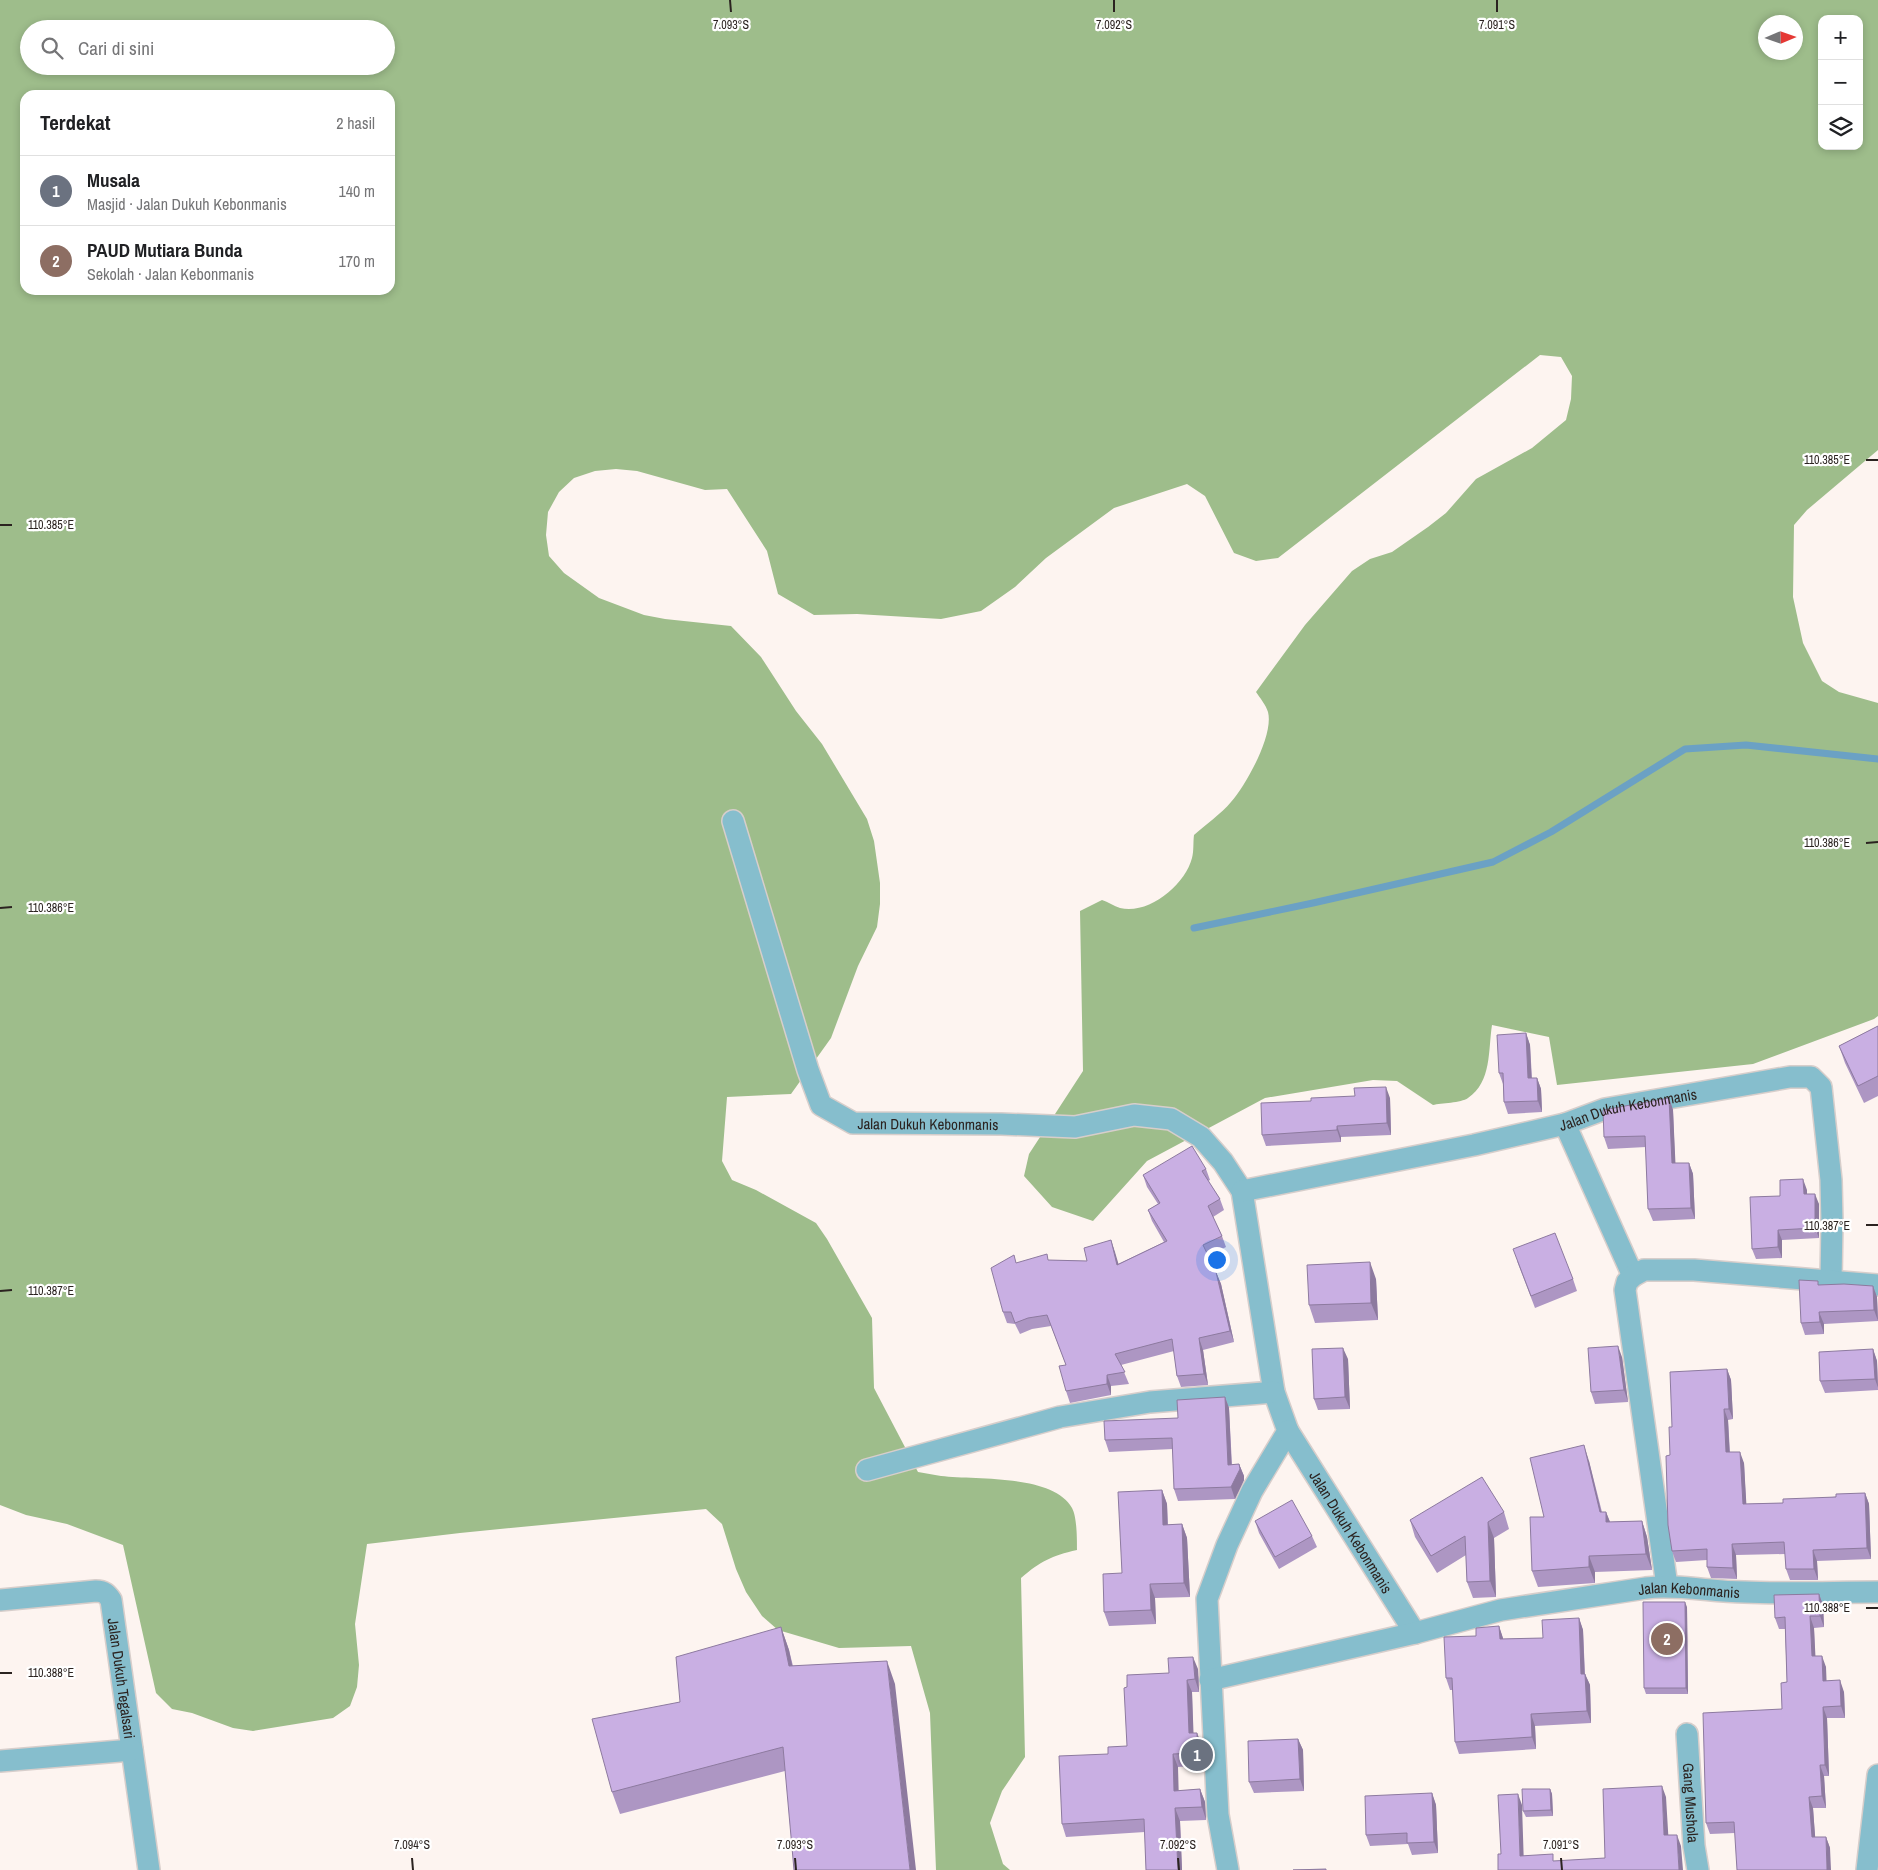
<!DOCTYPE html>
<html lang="id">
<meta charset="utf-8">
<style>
:root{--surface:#fff;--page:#f2f2f2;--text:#202124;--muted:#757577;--line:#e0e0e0;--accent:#db2777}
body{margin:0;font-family:"Archivo Narrow",sans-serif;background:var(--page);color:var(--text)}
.controls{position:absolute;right:15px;top:15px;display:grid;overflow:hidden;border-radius:10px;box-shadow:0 2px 8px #0003}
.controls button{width:45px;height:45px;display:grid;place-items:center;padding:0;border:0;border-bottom:1px solid var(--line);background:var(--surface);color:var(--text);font:25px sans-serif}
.compass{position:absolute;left:1758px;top:15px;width:45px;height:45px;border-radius:50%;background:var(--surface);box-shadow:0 2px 8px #0003;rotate:88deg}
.you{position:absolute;left:1216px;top:1259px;width:18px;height:18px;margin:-12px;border:4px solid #fff;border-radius:50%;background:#1a73e8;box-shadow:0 0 0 8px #1a73e833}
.badge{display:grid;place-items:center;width:32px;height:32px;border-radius:50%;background:var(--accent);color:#fff;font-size:16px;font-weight:700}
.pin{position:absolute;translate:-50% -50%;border:2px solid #fff;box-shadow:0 1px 5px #0006}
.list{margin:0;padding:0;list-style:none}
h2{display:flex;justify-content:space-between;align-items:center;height:65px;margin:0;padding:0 20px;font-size:21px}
h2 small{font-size:16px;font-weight:400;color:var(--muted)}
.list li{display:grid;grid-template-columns:32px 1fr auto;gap:15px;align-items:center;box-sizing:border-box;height:70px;padding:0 20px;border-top:1px solid var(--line)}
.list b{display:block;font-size:19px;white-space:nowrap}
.list p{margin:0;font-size:16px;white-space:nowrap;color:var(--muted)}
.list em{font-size:16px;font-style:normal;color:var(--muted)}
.icon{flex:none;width:28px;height:28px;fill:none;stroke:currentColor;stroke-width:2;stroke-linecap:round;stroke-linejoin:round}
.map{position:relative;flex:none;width:1878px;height:1870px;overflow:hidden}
.search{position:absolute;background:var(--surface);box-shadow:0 2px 8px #0003;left:20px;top:20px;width:375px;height:55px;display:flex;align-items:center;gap:12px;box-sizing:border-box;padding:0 18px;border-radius:28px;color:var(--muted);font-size:19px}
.panel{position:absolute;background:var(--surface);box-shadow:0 2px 8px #0003;left:20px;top:90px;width:375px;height:205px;border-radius:15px}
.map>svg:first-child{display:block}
.forest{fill:#9ebd8b;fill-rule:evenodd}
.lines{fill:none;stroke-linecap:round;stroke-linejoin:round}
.stream{stroke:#6ba1c4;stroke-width:7}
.minor-casing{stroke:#d7cecb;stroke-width:24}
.minor{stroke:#86becd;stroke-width:21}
.wall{fill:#ad96c3}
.shaded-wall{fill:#8d7a9f}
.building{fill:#c9afe3;stroke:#8d7a9f}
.ticks{fill:none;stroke:#2b2320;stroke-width:2}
.labels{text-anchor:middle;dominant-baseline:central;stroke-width:4.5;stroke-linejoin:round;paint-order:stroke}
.street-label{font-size:15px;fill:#2b2320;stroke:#fff}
.ticks-label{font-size:12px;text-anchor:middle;fill:#2b2320;stroke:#fff;stroke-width:4.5;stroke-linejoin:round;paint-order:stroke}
</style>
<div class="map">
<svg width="1878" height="1870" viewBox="0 0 1878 1870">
<rect width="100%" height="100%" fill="#fdf4f0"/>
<path class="forest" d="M0 0H1878V450L1807 510 1794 525 1793 597 1803 643 1822 681 1839 692 1878 703V1016L1874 1019 1753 1064 1557 1085 1549 1037 1492 1025C1488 1050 1492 1082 1468 1098 1461 1103 1441 1103 1433 1105L1397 1081 1373 1080 1265 1098 1147 1161 1093 1221 1052 1207 1024 1176 1029 1154 1083 1071 1080 911 1102 900C1108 902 1114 906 1120 908 1149 915 1185 885 1192 858 1194 851 1193 842 1194 835 1206 824 1221 814 1231 802 1246 785 1274 735 1268 712 1266 705 1260 698 1256 692L1305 625 1352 571 1370 559 1392 552 1428 527 1446 513 1476 479 1532 448 1566 420 1571 399 1572 376 1561 357 1540 355 1278 558 1256 561 1234 553 1205 496 1187 484 1114 508 1046 558 1015 587 981 611 941 619 857 614 814 615 778 594 767 551 727 489 705 490 637 471 616 469 595 471 574 478 559 492 548 512 546 535 549 556 564 573 599 598 644 615 665 619 731 626 761 657 796 711 822 744 867 819 874 841 880 883V904L877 927 858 966 831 1038 791 1094 727 1097 722 1161 732 1180 756 1190 816 1223 827 1239 872 1318 874 1388 918 1472C926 1473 933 1475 941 1476 975 1480 1053 1474 1072 1508 1077 1517 1077 1539 1077 1550 1051 1556 1041 1561 1021 1578L1025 1757 1002 1791 990 1823 1003 1864 1010 1870H936L930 1713 911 1646 839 1648 778 1630 762 1616 746 1592 736 1569 722 1524 706 1509 460 1533 367 1544 355 1624 359 1665 357 1687 350 1706 333 1718 253 1731 233 1728 192 1713 172 1709 156 1693 123 1545 67 1524 26 1515 0 1505ZM1822 19H1859V146H1822ZM1766 22H1796V52H1766ZM29 29H386V66H29ZM25 95H390V290H25Z"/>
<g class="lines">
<path class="stream" d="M1194 928 1313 903 1493 862 1551 832 1685 749 1746 745 1878 759"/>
<g class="minor-casing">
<g id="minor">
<path id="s1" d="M733 821 808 1070 821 1105 853 1123 1001 1124 1075 1127 1134 1115 1171 1119 1201 1137 1223 1162 1242 1191 1274 1392 1288 1431 1252 1491 1227 1545 1207 1599 1218 1815 1228 1870"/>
<path d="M1565 1124 1633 1276"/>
<path id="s2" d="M1242 1191 1474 1145 1565 1124 1605 1109 1790 1077H1811L1821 1087 1831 1180 1832 1222 1831 1280"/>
<path id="s3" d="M1288 1431 1415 1633"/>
<path d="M867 1470 1060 1417 1150 1402 1274 1392"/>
<path d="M1667 1586 1625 1290 1627 1282 1633 1276 1644 1270H1694L1878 1285"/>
<path id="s4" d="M0 1600 96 1591C104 1591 107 1594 111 1600L149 1870"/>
<path id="s5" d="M1210 1680 1415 1633 1501 1610 1646 1588C1678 1584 1711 1592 1744 1592 1789 1594 1834 1592 1878 1592"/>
<path id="s6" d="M1687 1734 1694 1846 1698 1870"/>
<path d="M0 1761 132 1750"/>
<path d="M1867 1870 1878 1775"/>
</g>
</g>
<use href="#minor" class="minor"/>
</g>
<path class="wall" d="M1878 1026V1096L1864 1103 1845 1063 1839 1046Z
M1526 1033 1530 1045 1532 1078H1537L1541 1089 1542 1112 1508 1114 1504 1102 1503 1084 1499 1073Z
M1390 1098 1391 1135 1341 1137V1142L1266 1146 1262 1135Z
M1669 1098 1673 1110 1675 1163H1689L1693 1174 1695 1219 1653 1221 1648 1209 1646 1147 1608 1149 1604 1137Z
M1206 1169 1210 1180 1208 1181 1220 1199 1224 1210 1213 1217 1222 1236 1226 1247 1208 1256 1216 1272 1221 1284 1234 1342 1203 1350 1208 1385 1181 1387 1177 1376 1174 1351 1121 1365 1129 1384 1111 1386V1395L1070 1403 1066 1391V1365L1051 1326 1032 1329 1020 1334 1015 1324 1007 1323 1003 1312 1049 1260 1087 1261 1111 1240 1118 1264 1164 1242 1152 1221 1148 1210 1158 1204 1147 1187 1143 1175Z
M1807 1190V1194L1819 1204V1238L1782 1240V1258L1756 1259 1752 1249 1780 1196Z
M1517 1261 1573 1279 1577 1291 1535 1308Z
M1376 1279 1378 1320 1315 1323 1309 1305Z
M1819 1285 1873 1286 1877 1297 1878 1321 1824 1324V1334L1805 1335 1801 1323Z
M1873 1349 1877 1361 1878 1390 1825 1393 1820 1381Z
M1622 1357 1628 1402 1595 1404 1591 1392Z
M1348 1359 1350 1409 1318 1410 1314 1399Z
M1727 1369 1731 1380 1733 1419 1728 1420 1730 1452 1744 1463 1746 1504 1783 1503 1865 1493 1869 1504 1871 1559 1817 1561 1818 1580H1790L1786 1569 1785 1554 1736 1555 1737 1579 1711 1578 1707 1567V1560L1676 1562 1672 1551V1427Z
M1225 1397 1229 1408 1232 1465 1239 1464 1244 1476V1480L1235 1499 1178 1501 1174 1489 1173 1449 1109 1452 1105 1440 1178 1418Z
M1589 1461 1602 1512H1606L1610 1522 1642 1521 1647 1537 1652 1570 1595 1572V1583L1538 1587 1532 1571 1544 1517Z
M1162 1490 1167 1504 1168 1525 1182 1524 1187 1538 1190 1597 1155 1598 1156 1624 1109 1626 1104 1612Z
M1504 1512 1509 1529 1494 1538 1496 1597 1473 1598 1467 1582 1466 1555 1437 1573 1415 1537 1410 1520Z
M1255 1521 1312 1536 1317 1547 1279 1569 1259 1533Z
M1819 1594 1823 1605 1824 1627 1814 1628 1815 1656 1826 1667V1681L1844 1692 1845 1718H1827L1829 1776H1824L1826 1808H1813L1815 1837H1826L1830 1848 1735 1833 1710 1834 1706 1823 1782 1709 1787 1682 1785 1629H1779L1775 1618Z
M1687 1607 1688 1694H1646L1644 1688Z
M1579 1618 1583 1630 1585 1674 1590 1685 1591 1723 1535 1726 1536 1749 1459 1754 1455 1742 1453 1690H1450L1446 1678 1476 1636 1499 1626 1503 1639 1543 1638Z
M781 1627 789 1650 793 1666 895 1684 785 1771 620 1814 612 1792 680 1702Z
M1198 1669 1199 1692H1192L1193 1733 1202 1745 1203 1765 1178 1767V1791L1200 1789 1205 1802 1206 1820 1180 1821 1182 1870H1146L1145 1832 1066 1837 1062 1824 1108 1754 1127 1746 1169 1673Z
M1298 1739 1303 1750 1304 1791 1254 1793 1249 1782Z
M1550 1789 1552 1794 1553 1816 1526 1817 1523 1811Z
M1432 1793 1436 1805 1438 1853 1412 1855 1408 1844 1370 1846 1366 1835Z"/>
<path class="shaded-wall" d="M1526 1033 1530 1045 1532 1090 1528 1078Z
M1537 1078 1541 1089 1542 1112 1538 1101Z
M1386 1087 1390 1098 1391 1135 1387 1123Z
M1669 1098 1673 1110 1676 1175 1672 1163Z
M1337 1126 1341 1137V1142L1337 1130Z
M1689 1163 1693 1174 1695 1219 1691 1208Z
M1803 1179 1807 1190V1205L1804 1194Z
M1815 1194 1819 1204V1238L1815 1228Z
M1778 1230 1782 1240V1258L1778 1247Z
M1111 1240 1115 1252 1122 1276 1117 1265Z
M1370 1262 1376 1279 1378 1320 1371 1303Z
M1216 1272 1221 1284 1234 1342 1230 1331Z
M1873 1286 1877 1297 1878 1321 1874 1310Z
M1819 1312 1824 1324V1334L1820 1322Z
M1199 1338 1203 1350 1208 1385 1204 1374Z
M1618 1346 1622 1357 1628 1402 1624 1390Z
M1343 1348 1348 1359 1350 1409 1345 1397Z
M1873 1349 1877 1361 1878 1388 1875 1379Z
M1727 1369 1731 1380 1733 1419 1729 1409Z
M1107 1375 1111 1386V1395L1107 1384Z
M1225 1397 1229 1408 1232 1476 1228 1465Z
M1724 1409 1728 1420 1730 1463 1726 1452Z
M1584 1445 1589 1461 1605 1528 1600 1512Z
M1740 1452 1744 1463 1747 1515 1743 1504Z
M1239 1464 1244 1476V1480L1235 1499 1231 1487Z
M1162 1490 1167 1504 1168 1539 1163 1525Z
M1865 1493 1869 1504 1871 1559 1867 1548Z
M1606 1512 1612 1527 1606 1522Z
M1642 1521 1647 1537 1652 1570 1646 1554Z
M1488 1522 1494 1538 1496 1597 1490 1581Z
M1182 1524 1187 1538 1190 1597 1184 1583Z
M1732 1544 1736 1555 1737 1579 1733 1568Z
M1813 1550 1817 1561 1818 1580 1814 1569Z
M1589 1556 1595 1572V1583L1589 1567Z
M1150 1584 1155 1598 1156 1624 1151 1610Z
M1819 1594 1823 1605 1824 1627 1820 1616Z
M1685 1602 1687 1607 1688 1694 1686 1688Z
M1810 1616 1814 1628 1816 1667 1812 1656Z
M1579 1618 1583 1630 1585 1685 1581 1674Z
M1499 1626 1503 1638 1504 1651 1500 1639Z
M781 1627 789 1650 797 1689 789 1666Z
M1822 1656 1826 1667 1827 1692 1823 1681Z
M1193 1657 1198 1669 1199 1692 1195 1679Z
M887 1661 895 1684 916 1870H910Z
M1585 1674 1590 1685 1591 1723 1587 1711Z
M1187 1680 1192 1692 1194 1746 1189 1733Z
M1840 1680 1844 1692 1845 1718 1841 1706Z
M1823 1707 1827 1718 1829 1776 1825 1765Z
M1531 1714 1535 1726 1536 1749 1532 1737Z
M1197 1733 1202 1745 1203 1765 1198 1753Z
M1298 1739 1303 1750 1304 1791 1300 1779Z
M1173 1754 1178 1767 1179 1803 1174 1791Z
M1820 1765 1824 1776 1826 1808 1822 1796Z
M1662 1786 1666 1797 1669 1847 1664 1835Z
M1200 1789 1205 1802 1206 1820 1202 1807Z
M1550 1789 1552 1794 1553 1816 1551 1810Z
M1432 1793 1436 1805 1438 1853 1434 1842Z
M1518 1794 1522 1805 1524 1867 1520 1856Z
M1809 1797 1813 1808 1816 1848 1812 1837Z
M1175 1808 1180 1821 1182 1870H1178Z
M1677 1835 1681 1846 1683 1870H1679Z
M1826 1837 1830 1848 1831 1870H1827Z"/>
<path class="building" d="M1878 1026V1076L1858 1086 1839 1046Z
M1526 1033 1528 1078H1537L1538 1101 1504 1102 1503 1073H1499L1497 1035Z
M1386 1087 1387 1123 1337 1126V1130L1262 1135 1261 1103 1311 1101V1098L1355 1096 1354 1088Z
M1669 1098 1672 1163H1689L1691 1208 1648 1209 1645 1136 1604 1137 1603 1110Z
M1192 1146 1206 1169 1202 1171 1220 1199 1208 1206 1222 1236 1203 1245 1216 1272 1230 1331 1199 1338 1204 1374 1177 1376 1172 1339 1115 1354 1125 1372 1107 1375V1384L1066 1391 1059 1366 1066 1365 1047 1315 1028 1318 1015 1323 1011 1312H1003L991 1268 1014 1255 1016 1263 1047 1254 1048 1260 1087 1261 1084 1248 1111 1240 1117 1265 1167 1241 1148 1210 1160 1203 1143 1175Z
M1803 1179 1804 1194H1815V1228L1778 1230V1247L1752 1249 1750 1197 1780 1196V1180Z
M1555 1233 1573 1279 1531 1296 1513 1249Z
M1370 1262 1371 1303 1309 1305 1307 1265Z
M1799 1280 1818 1281V1285L1844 1284 1873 1286 1874 1310 1819 1312 1820 1322 1801 1323Z
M1618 1346 1624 1390 1591 1392 1588 1348Z
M1343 1348 1345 1397 1314 1399 1312 1349Z
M1873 1349 1875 1379 1820 1381 1819 1352Z
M1727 1369 1729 1409H1724L1726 1452H1740L1743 1504 1783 1503V1499L1836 1497V1494L1865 1493 1867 1548 1813 1550 1814 1569H1786L1784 1542 1732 1544 1733 1568 1707 1567V1549L1672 1551 1668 1525 1666 1456 1670 1455 1669 1427H1672L1670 1372Z
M1225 1397 1228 1465 1239 1464 1240 1469 1231 1487 1174 1489 1172 1438 1105 1440 1104 1421 1178 1418 1177 1400Z
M1584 1445 1600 1512H1606V1522L1642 1521 1646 1554 1589 1556V1567L1532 1571 1530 1517H1544L1530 1458Z
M1482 1477 1504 1512 1488 1522 1490 1581 1467 1582 1465 1536 1431 1556 1410 1520Z
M1162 1490 1163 1525 1182 1524 1184 1583 1150 1584 1151 1610 1104 1612 1103 1574 1122 1573 1118 1492Z
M1292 1500 1312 1536 1275 1557 1255 1521Z
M1819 1594 1820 1616H1810L1812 1656H1822L1823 1681 1840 1680 1841 1706 1823 1707 1825 1765H1820L1822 1796 1809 1797 1812 1837H1826L1827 1870H1737L1734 1822 1706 1823 1703 1713 1782 1709 1781 1683 1787 1682 1785 1617 1775 1618 1774 1595Z
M1643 1602H1685L1686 1688H1644Z
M1579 1618 1581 1674H1585L1587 1711 1531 1714 1532 1737 1455 1742 1452 1678H1446L1444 1637 1476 1636V1628L1499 1626 1500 1639 1543 1638 1542 1620Z
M781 1627 789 1666 887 1661 910 1870H794L783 1747 612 1792 592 1719 680 1702 676 1657Z
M1193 1657 1195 1679 1187 1680 1189 1733H1197L1198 1753 1173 1754 1174 1791 1200 1789 1202 1807 1175 1808 1178 1870H1146L1144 1819 1062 1824 1059 1756 1108 1754V1747L1127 1746 1124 1688 1127 1687V1675L1169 1673 1168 1658Z
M1298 1739 1300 1779 1249 1782 1248 1741Z
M1662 1786 1664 1835H1677L1679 1870H1498V1854H1501L1498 1795 1518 1794 1520 1856 1553 1854V1861L1605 1858 1603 1789Z
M1522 1789H1550L1551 1810 1523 1811Z
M1432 1793 1434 1842 1407 1843V1833L1366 1835 1365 1796Z
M1326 1869V1870H1293Z"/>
<path class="ticks" d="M730 0 731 12M1114 0V12M1497 0V12M1866 460H1878M0 525H12M1866 843 1878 842M0 908 12 907M1866 1225H1878M0 1291 12 1290M1866 1608H1878M0 1673H12M412 1858 413 1870M795 1858 796 1870M1178 1858 1179 1870M1561 1858 1562 1870"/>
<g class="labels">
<g class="street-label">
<text stroke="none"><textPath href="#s2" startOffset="395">Jalan Dukuh Kebonmanis</textPath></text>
<text stroke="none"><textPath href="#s1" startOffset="409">Jalan Dukuh Kebonmanis</textPath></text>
<text stroke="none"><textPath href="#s3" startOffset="119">Jalan Dukuh Kebonmanis</textPath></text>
<text stroke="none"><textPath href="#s5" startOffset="489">Jalan Kebonmanis</textPath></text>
<text stroke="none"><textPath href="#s4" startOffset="194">Jalan Dukuh Tegalsari</textPath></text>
<text stroke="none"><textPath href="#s6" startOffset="69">Gang Mushola</textPath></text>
</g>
</g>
<g class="ticks-label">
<text x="731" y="29">7.093°S</text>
<text x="1114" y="29">7.092°S</text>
<text x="1497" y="29">7.091°S</text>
<text x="1827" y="464">110.385°E</text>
<text x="51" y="529">110.385°E</text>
<text x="1827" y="847">110.386°E</text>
<text x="51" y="912">110.386°E</text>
<text x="1827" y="1230">110.387°E</text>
<text x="51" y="1295">110.387°E</text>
<text x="1827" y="1612">110.388°E</text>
<text x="51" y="1677">110.388°E</text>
<text x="412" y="1849">7.094°S</text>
<text x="795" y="1849">7.093°S</text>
<text x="1178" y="1849">7.092°S</text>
<text x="1561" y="1849">7.091°S</text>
</g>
</svg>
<div class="controls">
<button>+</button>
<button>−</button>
<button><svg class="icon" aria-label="layers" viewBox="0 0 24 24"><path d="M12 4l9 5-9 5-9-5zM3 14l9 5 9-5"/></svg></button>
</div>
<svg class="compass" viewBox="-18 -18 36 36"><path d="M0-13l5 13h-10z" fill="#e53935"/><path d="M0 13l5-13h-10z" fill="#757577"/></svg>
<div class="you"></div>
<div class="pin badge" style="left:1197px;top:1755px;background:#6b7280">1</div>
<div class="pin badge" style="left:1667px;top:1639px;background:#8d6e63">2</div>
<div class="search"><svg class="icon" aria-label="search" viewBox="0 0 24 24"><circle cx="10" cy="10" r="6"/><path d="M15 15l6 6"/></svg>Cari di sini</div>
<section class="panel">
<h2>Terdekat<small>2 hasil</small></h2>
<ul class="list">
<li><span class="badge" style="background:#6b7280">1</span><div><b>Musala</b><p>Masjid · Jalan Dukuh Kebonmanis</p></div><em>140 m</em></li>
<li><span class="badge" style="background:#8d6e63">2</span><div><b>PAUD Mutiara Bunda</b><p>Sekolah · Jalan Kebonmanis</p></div><em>170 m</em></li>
</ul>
</section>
</div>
